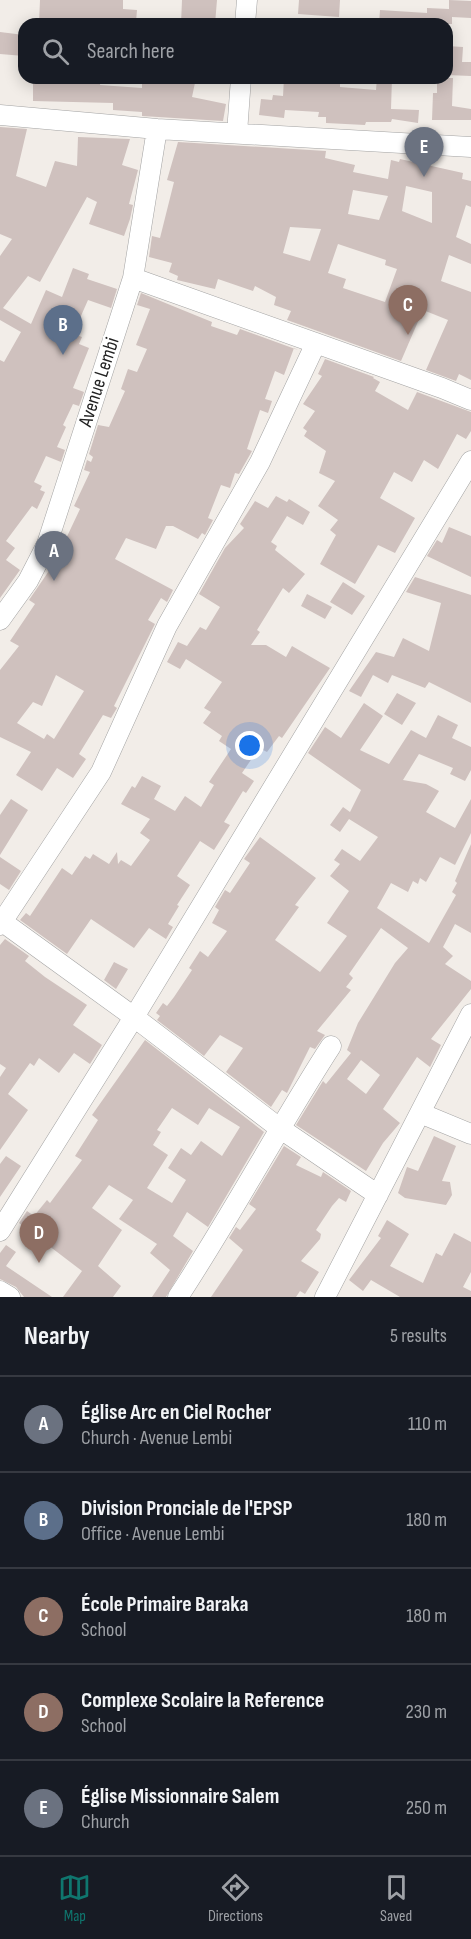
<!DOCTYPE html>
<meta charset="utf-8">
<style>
:root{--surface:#171b24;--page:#20242c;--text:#f1f3f6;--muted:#9ea1a6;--line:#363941;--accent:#0f766e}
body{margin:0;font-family:"Sofia Sans Condensed",sans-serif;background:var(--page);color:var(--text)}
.you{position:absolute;left:250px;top:746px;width:21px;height:21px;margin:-15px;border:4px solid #fff;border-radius:50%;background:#1a73e8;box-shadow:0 0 0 9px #1a73e833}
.badge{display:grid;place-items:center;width:39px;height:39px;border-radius:50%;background:var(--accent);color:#fff;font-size:20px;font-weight:700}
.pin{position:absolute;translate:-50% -50px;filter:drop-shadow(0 2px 3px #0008)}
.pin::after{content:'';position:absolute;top:32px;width:21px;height:18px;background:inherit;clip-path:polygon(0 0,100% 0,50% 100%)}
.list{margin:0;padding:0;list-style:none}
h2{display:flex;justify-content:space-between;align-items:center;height:78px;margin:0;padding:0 24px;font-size:26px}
h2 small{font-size:20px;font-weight:400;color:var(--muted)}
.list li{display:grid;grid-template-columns:39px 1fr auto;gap:18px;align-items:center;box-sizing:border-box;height:96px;padding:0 24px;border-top:2px solid var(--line)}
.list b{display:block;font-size:22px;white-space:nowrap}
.list p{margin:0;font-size:20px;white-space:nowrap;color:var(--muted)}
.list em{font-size:20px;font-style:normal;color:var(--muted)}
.icon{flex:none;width:33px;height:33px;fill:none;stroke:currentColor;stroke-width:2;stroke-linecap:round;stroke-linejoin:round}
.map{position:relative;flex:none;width:471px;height:1297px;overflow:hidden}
.search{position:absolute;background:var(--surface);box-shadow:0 3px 15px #0003;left:18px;right:18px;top:18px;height:66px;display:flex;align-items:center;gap:15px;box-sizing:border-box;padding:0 21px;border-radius:18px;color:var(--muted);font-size:22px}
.sheet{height:558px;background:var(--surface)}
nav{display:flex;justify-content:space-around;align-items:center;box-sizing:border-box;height:84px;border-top:2px solid var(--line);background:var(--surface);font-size:16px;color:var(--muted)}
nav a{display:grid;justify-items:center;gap:3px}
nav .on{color:var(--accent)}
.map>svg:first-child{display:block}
.building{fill:#cfc1be;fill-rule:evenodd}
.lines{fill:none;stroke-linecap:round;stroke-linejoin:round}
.minor-casing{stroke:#a3a3a3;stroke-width:21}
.minor{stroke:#fff;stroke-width:20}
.labels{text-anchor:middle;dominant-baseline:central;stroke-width:5;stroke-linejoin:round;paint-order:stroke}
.street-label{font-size:20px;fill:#222;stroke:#fff}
</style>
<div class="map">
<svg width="471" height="1297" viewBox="0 0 471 1297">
<rect width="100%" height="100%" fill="#f2ede8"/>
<path class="building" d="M40 0H123V9L137 10 136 22 97 20V24H39Z
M182 0H217L215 24H181Z
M299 0H340L339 17 298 14Z
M449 0 471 1V18L452 17V24H379L380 10 427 13V8L449 9Z
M0 32 24 35V56L0 54Z
M447 46 463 47 462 62H471V76L447 75Z
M33 78H101L100 85 142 88V80L176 83 177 78H196L192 97 226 104 223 121 142 116V112L113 110V103L33 101Z
M284 78H340V87L376 90 377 78H392L391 109 419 110 418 123 392 119 391 122H366L365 125 326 123V117H318L319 112 285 110 284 118 259 115 261 99 272 100 273 95 283 96Z
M437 78H453L452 106 471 109V120H432L433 93H437Z
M0 127 27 129 16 176 46 187 55 161 77 166 78 137 130 139 122 165 138 170 129 204 133 205 130 219 124 236 89 224 97 202 87 197 40 282 28 276 3 308 31 324 46 290 62 297 73 268 89 274 87 279 117 289 111 308 88 300 73 334 82 337 79 344 89 348 73 388 84 392 79 406 73 404 63 425 66 427 57 447 65 450 61 462 46 456 34 482 42 486 40 490 45 492 37 509 32 506 6 541 15 548 6 560 20 570 0 598V360L4 362 21 332 0 320V256L12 239 0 234Z
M178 142 326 151 325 158 355 165 353 172 388 179 391 160 399 162 400 159 463 173 462 179 471 181V207L466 205 456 237 471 244V264L449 255 441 281 471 292V380L459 374 456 381 426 370 448 320 423 310 401 361 287 320 291 311 274 305 276 297 255 286 253 291 218 279 215 289 177 280 178 276 169 272 172 263 149 257 152 236 160 238 174 182 167 180ZM406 186 432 192V223L402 211ZM353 190 388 196 379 220 348 214ZM290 227 321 229 310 261 283 253ZM338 244 386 260 385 265 397 269 385 302 343 288 346 279 328 273Z
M141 293 212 322 211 326 237 335 240 329 298 350 294 348 284 375 275 371 265 399 272 401 268 413 260 410 247 449 252 451 239 474 235 473 230 488 221 485 208 518 213 520 205 535 202 533 198 539 173 526H166L156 549 126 538 115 559 173 590 167 602 161 598 148 620 155 624 114 706 117 708 111 718 103 715 79 754 86 759 73 778 57 768 42 791 16 775 31 752 0 737V670L19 646 10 641 35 604 29 600 53 565 50 564 60 544 63 545 80 509 74 506 90 472 84 470 87 460 91 462 93 457 89 454 98 425 109 427 125 391 121 389 128 369 137 372 147 349 136 345 150 309 137 305ZM56 675 84 691 54 739 47 734 44 739 17 723 33 702 42 706Z
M325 359 374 377 373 378 380 382 375 391 408 410 417 392 471 412V431L466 439 457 434 438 469 424 460 412 482 394 472 380 498 415 518 395 553 378 545 355 584 320 564 336 535 330 530 338 520 318 506 335 481 319 473 326 451 304 436 307 431 303 428 315 411 303 404 322 376 318 374Z
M276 496 287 502 289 499 310 512 303 525 287 516 271 542 277 546 275 550 305 574 289 593 283 588 257 630 260 632 251 645H266L286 657 292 646 330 668 282 738 279 736 267 752 259 748 242 773 254 781 246 793 243 791 224 822 230 825 214 850 200 841 177 876 190 885 177 905 179 906 168 924 173 927 166 939 149 928 134 948 91 919 67 954 20 920 26 913 30 916 62 868 72 875 85 856 90 859 93 854 109 864 117 852 118 864 121 860 131 866 150 840 140 833 150 819 121 804 132 786 135 788 142 776 161 786 154 799 175 811 185 796 201 807 214 785 209 782 231 749 219 741 222 736 203 723 211 712 204 708 222 682 186 659 180 669 167 662 178 642 187 646 200 627 206 630 220 607 199 594 225 548 244 528 240 524 255 501 268 508Z
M449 527 471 536V577L427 556 437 540 442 543Z
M415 577 471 595V703L429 682 425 688 392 675 388 683 373 675 361 697 349 691 376 652 394 657 403 638 429 651 441 603 406 592Z
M343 582 365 596 352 615 330 602Z
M307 594 332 607 325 619 301 606Z
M397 693 416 703 402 725 384 714Z
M364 703 383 716 360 750 389 764 411 730 426 738 438 715 458 725 452 738 471 747V770L465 781 450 774 453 768 419 754 403 780 426 784 439 791 426 812 455 828 471 799V833L455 865 440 857 426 882 420 878 418 884 413 881 408 892 391 883 377 908 429 943 456 895 452 892 457 883 455 881 471 844V933L455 924 443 947 453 956 445 964 471 981V989L431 1039 441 1045 430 1067 417 1057 383 1109 400 1123 383 1143 366 1171 296 1125 323 1081 326 1084 351 1053 347 1050 358 1023 395 963 408 948 381 928 349 974 353 978 346 987 351 990 317 1031 325 1035 315 1049 310 1047 287 1093 282 1090 271 1107 226 1072 243 1048 220 1035 204 1056 157 1020 160 1016 156 1013 163 1003 167 1006 174 997 192 970 189 968 200 951 208 957 227 931 212 923 219 910 215 907 225 890 230 893 250 863 244 859 260 837 316 878 295 905 299 907 275 940 320 972 347 936 327 923 349 891 330 876 340 864 334 860 342 849 360 861 378 837 349 819 340 832 330 825 343 807 350 812 361 790 308 753 325 727 341 738ZM361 1060 380 1075 366 1094 347 1079Z
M11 799 28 810 0 855V815Z
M0 857 21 871 9 890 0 884Z
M5 939 29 956 25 961 45 977 87 1005 73 1025 102 1045 90 1064 74 1053 59 1073 39 1058 34 1066 30 1063 8 1094 28 1110 0 1150V1077L6 1068 0 1064V945Z
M114 962 128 969 116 989 104 980Z
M145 1040 264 1132 208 1227 187 1212 173 1236 193 1251 166 1297H152L170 1270 150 1253 157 1244 119 1219 133 1200 109 1185 92 1208 122 1230 98 1266 121 1286 113 1297H63L82 1271 19 1223 27 1211 34 1216 47 1200 50 1203 82 1160 75 1156 98 1120 92 1115ZM172 1108 198 1125 209 1108 240 1127 222 1156 201 1141 191 1155 181 1148 168 1168 186 1180 172 1203 147 1188 168 1155 153 1145 161 1132 157 1130Z
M434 1136 456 1146 442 1181 450 1182 452 1195 446 1205 405 1198 398 1193 407 1167 418 1171Z
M284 1146 301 1157 296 1165 321 1177 323 1172 351 1191 346 1202 339 1198 332 1206 316 1230 321 1234 320 1239 301 1261 319 1272 305 1294 300 1291 296 1297H211L243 1250 229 1238 236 1227 240 1230 256 1209 249 1204Z
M6 1156 21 1166 0 1197V1164Z
M387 1220 409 1234 390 1266 423 1283 436 1253 442 1256 454 1233 471 1242V1272L463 1287 471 1291V1297H400L371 1280 363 1291 349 1280 381 1238 378 1236Z
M6 1245 16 1252 6 1266 52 1297H24L16 1287 0 1279V1253Z"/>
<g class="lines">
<g class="minor-casing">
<path id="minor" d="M245 24 247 0
M0 115 157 129 471 147
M237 133 241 78
M133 278 442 388 471 400
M0 620 28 581 47 544 133 278 157 129
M0 920 134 1017 278 1127 378 1195
M0 925 101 772 167 626 260 462 316 343
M420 1113 471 1134
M0 1231 134 1017 471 461
M0 1291 10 1297
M178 1297C232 1215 278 1128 331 1046
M325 1297 471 1014"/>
</g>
<use href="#minor" class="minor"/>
</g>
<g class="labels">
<g class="street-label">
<text transform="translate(99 382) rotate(-72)">Avenue Lembi</text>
</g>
</g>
</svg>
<div class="you"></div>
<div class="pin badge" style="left:54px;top:581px;background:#6b7280">A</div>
<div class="pin badge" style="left:63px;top:355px;background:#5c6f8a">B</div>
<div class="pin badge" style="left:408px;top:335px;background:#8d6e63">C</div>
<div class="pin badge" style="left:39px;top:1263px;background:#8d6e63">D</div>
<div class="pin badge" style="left:424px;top:177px;background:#6b7280">E</div>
<div class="search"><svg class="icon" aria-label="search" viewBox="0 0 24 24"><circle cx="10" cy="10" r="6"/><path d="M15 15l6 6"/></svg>Search here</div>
</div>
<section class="sheet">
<h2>Nearby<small>5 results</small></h2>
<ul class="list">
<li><span class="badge" style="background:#6b7280">A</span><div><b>Église Arc en Ciel Rocher</b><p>Church · Avenue Lembi</p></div><em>110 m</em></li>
<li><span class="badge" style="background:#5c6f8a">B</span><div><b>Division Pronciale de l'EPSP</b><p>Office · Avenue Lembi</p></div><em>180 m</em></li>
<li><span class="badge" style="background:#8d6e63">C</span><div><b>École Primaire Baraka</b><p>School</p></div><em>180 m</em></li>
<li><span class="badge" style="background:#8d6e63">D</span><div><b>Complexe Scolaire la Reference</b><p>School</p></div><em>230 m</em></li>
<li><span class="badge" style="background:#6b7280">E</span><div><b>Église Missionnaire Salem</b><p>Church</p></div><em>250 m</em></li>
</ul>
</section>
<nav>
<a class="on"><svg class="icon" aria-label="map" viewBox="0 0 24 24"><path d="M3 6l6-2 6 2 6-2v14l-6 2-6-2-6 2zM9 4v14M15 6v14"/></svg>Map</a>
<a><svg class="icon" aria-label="directions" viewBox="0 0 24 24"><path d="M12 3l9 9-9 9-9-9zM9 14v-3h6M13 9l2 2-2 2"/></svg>Directions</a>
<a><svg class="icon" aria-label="saved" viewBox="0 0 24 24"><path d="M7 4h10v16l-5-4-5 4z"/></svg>Saved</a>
</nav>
